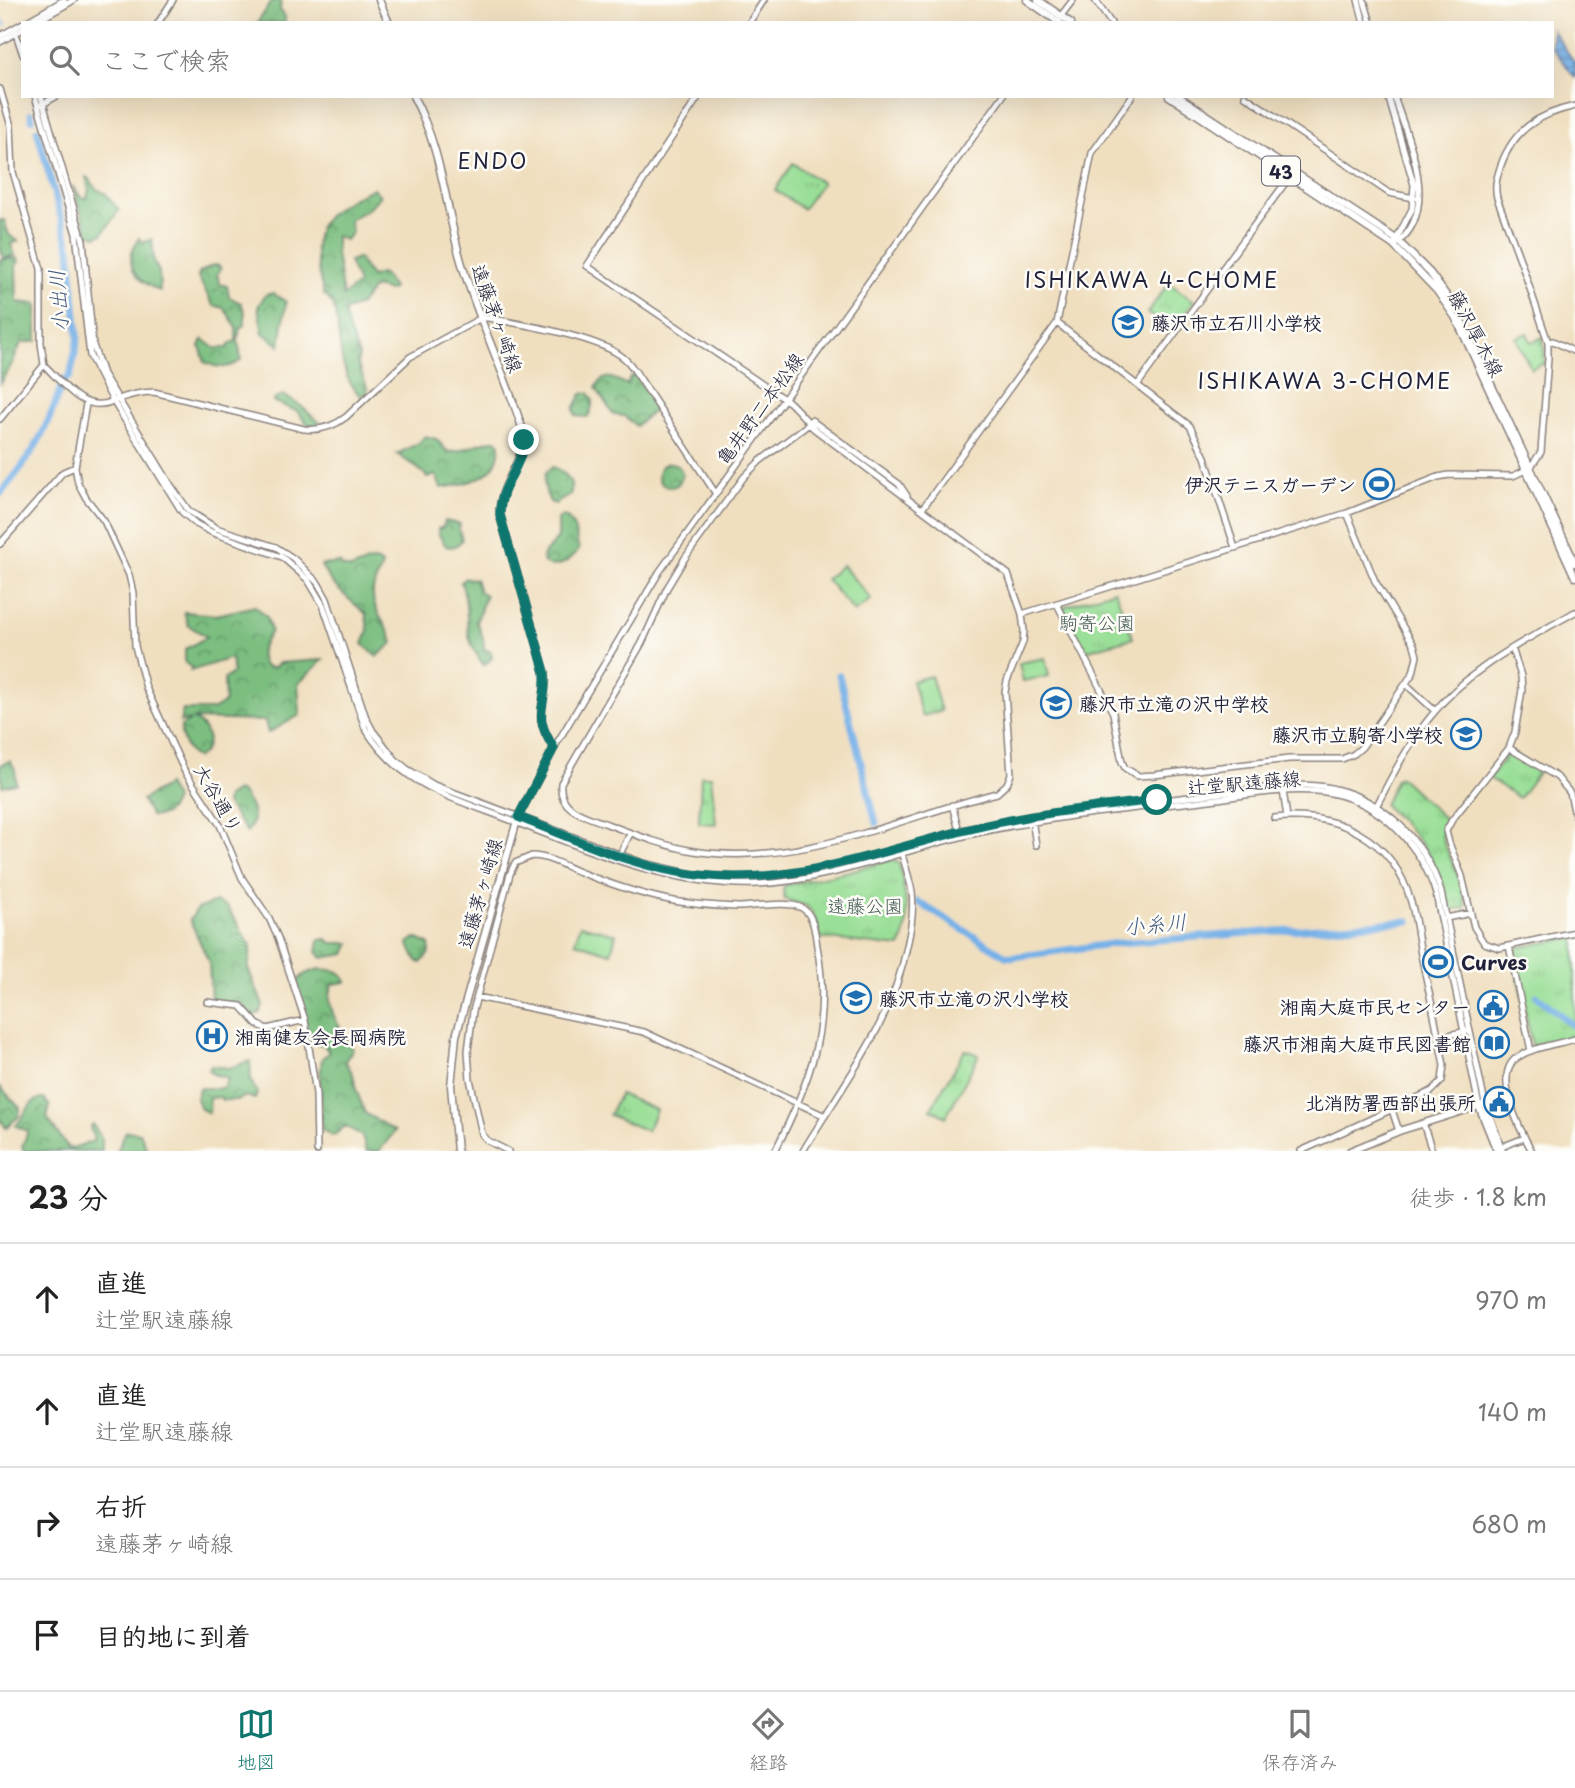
<!DOCTYPE html>
<html lang="ja">
<meta charset="utf-8">
<style>
:root{--surface:#fff;--page:#f6f6f6;--text:#222;--muted:#767676;--line:#e0e0e0;--accent:#0f766e}
body{margin:0;font-family:"Playpen Sans","Klee One",sans-serif;background:var(--page);color:var(--text)}
.stop{position:absolute;width:21px;height:21px;margin:-16px;border:5px solid #0f766e;border-radius:50%;background:#fff}
.stop.end{background:#0f766e;border-color:#fff;box-shadow:0 2px 7px #0008}
.list{margin:0;padding:0;list-style:none}
h2{display:flex;justify-content:space-between;align-items:center;height:91px;margin:0;padding:0 28px;font-size:30px}
h2 small{font-size:23px;font-weight:400;color:var(--muted)}
.list li{display:grid;grid-template-columns:46px 1fr auto;gap:21px;align-items:center;box-sizing:border-box;height:112px;padding:0 28px;border-top:2px solid var(--line)}
.list b{display:block;font-size:26px;white-space:nowrap}
.list p{margin:0;font-size:23px;white-space:nowrap;color:var(--muted)}
.list em{font-size:23px;font-style:normal;color:var(--muted)}
.icon{flex:none;width:38px;height:38px;fill:none;stroke:currentColor;stroke-width:2;stroke-linecap:round;stroke-linejoin:round}
.map{position:relative;flex:none;width:1575px;height:1151px;overflow:hidden}
.search{position:absolute;background:var(--surface);box-shadow:0 7px 28px #0002;left:21px;right:21px;top:21px;height:77px;display:flex;align-items:center;gap:18px;box-sizing:border-box;padding:0 24px;border-radius:0px;color:var(--muted);font-size:26px}
.sheet{height:539px;background:var(--surface)}
nav{display:flex;justify-content:space-around;align-items:center;box-sizing:border-box;height:98px;border-top:2px solid var(--line);background:var(--surface);font-size:19px;color:var(--muted)}
nav a{display:grid;justify-items:center;gap:4px}
nav .on{color:var(--accent)}
.map>svg:first-child{display:block}
.grass{fill:url(#grass-tufts);stroke:#5e8069;stroke-width:2}
.forest{fill:url(#forest-crowns);stroke:#4e705e;stroke-width:2}
.water{fill:url(#water-rules);stroke:#4c6a92;stroke-width:2}
.lines{fill:none;stroke-linecap:round;stroke-linejoin:round}
.stream{stroke:#76b1e8;stroke-width:2}
.river{stroke:#76b1e8;stroke-width:7}
.minor-casing{stroke:#89807d;stroke-width:8}
.major-casing{stroke:#89807d;stroke-width:9}
.minor{stroke:#fff;stroke-width:5}
.major{stroke:#fff;stroke-width:6}
.route{stroke:#0f766e;stroke-width:9}
.labels{text-anchor:middle;dominant-baseline:central;stroke-width:5;stroke-linejoin:round;paint-order:stroke}
.shield{fill:#fdfcf7;stroke:#646373;stroke-width:2}
.shield-label{font-size:18px;font-weight:bold;fill:#22223b}
.street-label{font-size:19px;fill:#22223b;stroke:#fdfcf7}
.poi-label{font-size:19px;font-weight:bold;fill:#22223b;stroke:#fdfcf7;text-anchor:start}
.park-label{font-size:19px;fill:#465b57;stroke:#fdfcf7}
.neighbourhood-label{font-size:21px;letter-spacing:2px;fill:#22223b;stroke:#fdfcf7}
.water-label{font-size:21px;font-style:italic;fill:#445b80;stroke:#fdfcf7}
</style>
<div class="map">
<svg width="1575" height="1151" viewBox="0 0 1575 1151">
<defs>
<pattern id="grass-tufts" width="24" height="20" patternUnits="userSpaceOnUse" patternTransform="scale(1.75)"><rect width="24" height="20" fill="#9adf97"/><path d="M3 7l-1-3M5 7V3M7 7l1-3M15 17l-1-3M17 17v-4M19 17l1-3" fill="none" stroke="#84bf83"/></pattern>
<pattern id="forest-crowns" width="20" height="18" patternUnits="userSpaceOnUse" patternTransform="scale(1.75)"><rect width="20" height="18" fill="#7bbe80"/><path d="M2 6a3 3 0 1 1 6 0M12 15a3 3 0 1 1 6 0" fill="none" stroke="#649a6a"/></pattern>
<pattern id="water-rules" width="6" height="5" patternUnits="userSpaceOnUse" patternTransform="scale(1.75)"><rect width="6" height="5" fill="#76b1e8"/><path d="M0 2.5h6" fill="none" stroke="#6090bd"/></pattern>
</defs>
<rect width="100%" height="100%" fill="#fdfcf7"/>
<filter id="ink" filterUnits="userSpaceOnUse"><feTurbulence type="fractalNoise" baseFrequency=".0143" numOctaves="2"/><feDisplacementMap in="SourceGraphic" scale="14" xChannelSelector="R" yChannelSelector="G"/><feConvolveMatrix kernelMatrix="1 2 1 2 8 2 1 2 1" color-interpolation-filters="sRGB"/></filter>
<filter id="wash" filterUnits="userSpaceOnUse"><feTurbulence type="fractalNoise" baseFrequency=".00686" numOctaves="4" result="noise"/><feDisplacementMap in="SourceGraphic" scale="28" xChannelSelector="R" yChannelSelector="G"/><feGaussianBlur stdDeviation="1.57" result="paint"/><feColorMatrix in="noise" values="0 0 0 0 0 0 0 0 0 0 0 0 0 0 0 0 0 1.4 0 .05"/><feComposite in="paint" operator="in"/></filter>
<g filter="url(#wash)">
<rect width="100%" height="100%" fill="#f0dfbf"/>
<path class="grass" d="M793 163 822 183 803 209 775 190Z
M1169 283 1194 301 1172 331 1147 313Z
M1527 333 1531 342 1543 337 1545 363 1531 369 1516 338Z
M842 565 871 599 854 612 826 579Z
M1115 590 1133 638 1085 651 1063 609 1066 606Z
M1045 658 1049 676 1023 681 1019 663Z
M931 676 941 711 922 716 912 681Z
M1511 752 1539 771 1519 798 1489 778 1508 753Z
M701 776H711L716 824 699 823Z
M1400 777 1446 820 1442 835 1444 843 1460 881 1466 906 1464 908 1449 910C1436 856 1423 842 1384 805L1396 779Z
M891 860 899 863C904 889 913 923 900 947L821 938 813 914 807 906 784 899 783 888 786 885 846 872Z
M580 925 616 934 611 953 575 942Z
M1575 937V1035L1536 1047 1532 1045 1513 951 1515 948Z
M965 1050 979 1055 946 1117 931 1109Z
M620 1094 656 1110 647 1131 609 1115Z"/>
<path class="forest" d="M273 0H281L280 10 285 16V23H257Z
M86 177 90 179 96 189 105 193 119 210 103 233 96 236 88 233 72 186 81 197 87 198 89 189Z
M374 188 380 196 368 209 349 220 352 233 345 240 336 236V253L343 296 358 284 349 261 358 258 371 277 380 274 385 276 393 288 390 291 374 287 360 305 344 311 349 330 359 356 357 363 368 390 362 397C328 369 348 309 324 295 307 230 313 216 374 188Z
M0 220H4L9 235 18 241 11 244 15 255 4 258 0 247Z
M139 238 143 243 152 239 154 262 159 272 160 291C134 280 122 264 139 238Z
M18 258 19 262 16 265 17 302 37 304V341L21 343 13 362 0 383V259Z
M213 265 219 266 221 269 217 274 220 284 227 286 229 297 241 303 245 313V325L240 328 238 339 241 360C229 369 218 369 205 362L200 346 203 339 215 348H228L229 344 236 341V326L224 308 213 305 198 277 200 272Z
M273 293 286 302 280 346 263 333 258 307 265 295Z
M635 375 657 408 636 426 624 416 613 414 596 388C603 372 614 378 627 385L630 378Z
M585 393H589L593 401 590 414 587 417 576 416 574 409 581 395Z
M283 395 301 406 320 423 310 427 297 411 274 402V400Z
M425 436 436 439 448 452C466 452 480 440 496 440L500 444C500 477 469 484 441 488L436 475 427 478 424 473 397 454 419 443Z
M658 475a12 12 0 1 1 24 0a12 12 0 1 1-24 0Z
M553 467C565 473 575 480 570 495L555 504 550 502C545 493 543 481 546 472Z
M563 516C577 522 575 536 579 550 570 560 558 571 544 563L542 556 558 538V519Z
M445 521 460 524 459 529 462 540C457 546 453 548 446 546L439 535 438 529 443 527Z
M370 561 378 562 382 565C380 572 376 579 374 586 368 608 388 624 393 643L377 657 363 644 368 631 366 614C350 599 330 586 321 565L340 563 342 567 351 569Z
M465 578 475 579 479 591 486 595C480 604 482 612 476 621L483 638 484 649 491 652 492 658 484 665C459 635 473 616 461 582Z
M255 606 267 617 271 631C264 644 255 653 265 667L274 668 279 663 323 660 298 684 300 715 268 733 265 721 192 719C208 726 215 746 197 758 186 753 180 737 181 726L191 720 180 722 183 710H212L225 702 224 679 233 673 231 658 190 671 192 668 185 663V649L207 637 188 625 184 612 216 615Z
M10 761 15 769 16 783 2 786 0 765Z
M167 785 175 799C171 811 164 818 151 816L142 800Z
M236 791 242 793C252 806 258 818 247 832L226 804 227 797Z
M215 902 227 907 251 947 248 969 263 1005 260 1013 253 1016 241 1004 211 1000 209 962 190 920 197 909Z
M415 938 429 944 430 952 421 963 417 961 408 943Z
M327 939 332 943H350L345 954 322 958 317 952 319 940Z
M319 969C331 970 343 969 346 982L333 984C322 1006 342 1031 353 1049L345 1061 353 1074 356 1089 365 1113 395 1131 379 1151H366L362 1136 345 1126 333 1136 322 1130 320 1076 322 1058 329 1053 324 1045 310 1041 296 982 305 974Z
M250 1061 251 1081 257 1093 255 1099 246 1096 238 1100H222L221 1097 209 1098V1113L201 1109 196 1099 199 1088H223L228 1078 213 1074 209 1070 211 1066 229 1068Z
M0 1087 20 1108 19 1116 6 1128 0 1119Z
M39 1099H44L50 1106 47 1118 69 1149 94 1141 90 1127 93 1124 102 1140V1151H24L22 1147 28 1131 16 1126 32 1103Z
M126 1131 140 1133 146 1147 144 1151H117Z"/>
<path class="water" d="M1552 30 1575 63V77L1552 47Z"/>
<g class="lines">
<path class="stream" d="M0 15 6 26"/>
<path class="river" d="M31 114 32 119
M0 494C33 455 45 435 61 387L65 379 70 377 78 338 70 250 37 130
M839 675 876 823
M918 902 1006 956 1013 957 1119 943 1409 921
M1537 996 1575 1027"/>
</g>
</g>
<g filter="url(#ink)">
<g class="lines">
<g class="minor-casing">
<path id="minor" d="M1095 0 1111 23
M1358 0 1364 23
M1364 0 1371 23
M1060 17 1073 0
M24 23 64 0
M34 23 74 0
M158 23 173 0
M749 23 764 0
M14 28 23 55
M0 36 23 23
M0 42 23 29
M0 89 11 126 13 172 41 269V343L44 365C63 383 82 413 111 402 125 396 139 392 154 392L304 429C320 431 333 427 346 417L410 357 481 318H488C521 324 593 336 620 355 626 359 631 365 635 371L716 494
M35 96 76 234 90 356 113 401 182 512 196 524 213 533 282 557 308 580 323 605 365 728C400 786 451 797 510 820 590 851 671 887 758 884 829 881 896 852 964 836 1043 817 1122 810 1202 801 1244 796 1289 786 1331 793 1382 803 1422 847 1436 894L1479 1106
M41 96 83 240 93 345 103 374 172 487 189 511 216 528 276 547 293 558 318 583 327 599 366 718 373 731 395 759 407 769 434 785 643 863 696 875 753 878 831 867 959 831 1031 816 1280 786C1298 785 1317 784 1335 789 1385 801 1426 842 1441 892L1485 1104
M699 96 587 266 787 401
M1245 96 1389 193 1414 198
M1388 96 1414 185 1412 209 1395 242
M1394 96C1407 138 1442 210 1396 244
M41 105 57 96
M1057 323 1190 426 1205 457 1235 548
M1548 342 1553 341 1575 352
M1138 384 1291 175
M786 399C796 408 804 417 813 428L1008 574 1022 614 1024 631 1023 642 1007 681 1005 692 1011 774 1007 784 997 793C898 818 799 868 694 851 664 846 636 835 607 824 586 816 558 811 561 783L642 643 667 588 685 558 744 477 760 461 813 421
M86 404 75 467 78 483 86 498 104 521 129 575 133 593 135 646 146 688 185 772 220 825 242 878 269 918 278 938 305 1020 316 1094 317 1151
M0 419 44 365
M811 420 899 484 907 496
M922 509 1057 323 1092 153 1132 96
M0 544 63 472 75 467
M1057 604 1113 713 1122 762 1125 768 1138 776 1154 775 1289 759H1342L1354 754 1362 747 1413 673 1417 656 1414 645 1375 581 1347 513
M1022 614 1347 513 1438 477 1449 475 1513 476 1530 468 1541 452 1548 358V342L1522 265 1497 198C1494 185 1497 177 1501 165 1514 129 1539 114 1575 106
M1512 648 1521 676 1522 690 1515 732 1509 748 1452 820 1446 831 1449 843 1462 876 1474 927 1484 943 1499 948 1575 932
M1406 684 1435 711
M554 748 660 571 1003 96
M1509 748 1557 777 1570 793 1575 815
M1283 791 1287 817
M952 805 960 834
M1375 809C1392 776 1408 744 1431 716 1468 669 1524 641 1575 612
M1274 818C1337 812 1393 837 1411 902 1416 919 1418 937 1421 955 1429 991 1437 1028 1444 1065L1442 1081 1432 1091 1301 1151
M1032 819 1036 845
M619 856 630 834
M1446 918 1471 913
M1509 946 1531 1051
M477 997 644 1032 825 1116
M207 1002 241 1006 257 1024 267 1029 305 1020
M1439 1037 1467 1031
M1392 1110 1399 1131
M1423 1123 1432 1151
M1499 1148 1524 1138
M508 1151 488 1141 482 1134 470 1079 468 1051 473 1011 510 874 515 863 532 856C548 856 566 867 582 873 610 884 639 894 669 900 692 905 715 906 738 907 754 907 788 900 802 908 814 915 815 933 817 946 832 1025 810 1082 775 1151
M803 1151C843 1084 892 1024 907 946 911 929 914 909 912 892 910 878 904 864 901 850
M1532 1151C1520 1130 1491 1073 1518 1057 1534 1047 1557 1044 1575 1039"/>
</g>
<g class="major-casing">
<path id="major" d="M379 0 389 23
M1027 0 1060 23
M1038 0 1071 23
M413 96C443 152 444 202 461 261 478 320 506 375 524 434 524 464 498 484 500 515L545 672C548 708 530 712 554 748L518 817 456 1036 451 1086 457 1151
M1169 96 1393 245 1437 291 1455 317 1469 346 1575 577
M1178 96 1396 239 1430 273 1451 302
M1460 318 1575 563
M1479 1106 1497 1151
M1350 1151 1399 1131 1485 1104 1502 1151"/>
</g>
<use href="#minor" class="minor"/>
<use href="#major" class="major"/>
</g>
</g>
<g class="lines" filter="url(#ink)">
<path class="route" d="M524 440C522 468 499 486 500 515L545 672C548 708 530 712 554 748L518 817C576 839 636 869 699 875 797 886 881 850 974 828 1034 813 1096 807 1157 800"/>
</g>
<defs>
<g id="school-ring" transform="scale(1.575)"><circle r="9.5" fill="#fdfcf7" stroke="#1f6fb2" stroke-width="1.5"/><path d="M0-5L7-2L0 1L-7-2ZM-4 1L0 2.5L4 1V4Q0 6-4 4Z" fill="#1f6fb2"/></g>
<g id="stadium-ring" transform="scale(1.575)"><circle r="9.5" fill="#fdfcf7" stroke="#1f6fb2" stroke-width="1.5"/><path d="M0-5a6.5 5 0 1 0 0 10a6.5 5 0 1 0 0-10ZM-3.5-1.8h7v3.6h-7Z" fill="#1f6fb2"/></g>
<g id="civic-ring" transform="scale(1.575)"><circle r="9.5" fill="#fdfcf7" stroke="#1f6fb2" stroke-width="1.5"/><path d="M-.6-6.5H3V-4.5H.6V-3L4-1V1h2V6H-6V1h2V-1L-.6-3ZM-1.2 2.5V6h2.4V2.5Z" fill="#1f6fb2"/></g>
<g id="hospital-ring" transform="scale(1.575)"><circle r="9.5" fill="#fdfcf7" stroke="#1f6fb2" stroke-width="1.5"/><path d="M-5-5h3v3.5h4V-5h3V5h-3V1.5h-4V5h-3Z" fill="#1f6fb2"/></g>
<g id="library-ring" transform="scale(1.575)"><circle r="9.5" fill="#fdfcf7" stroke="#1f6fb2" stroke-width="1.5"/><path d="M-6-4Q-3-5.5-.7-3.5V5Q-3 3-6 4ZM6-4Q3-5.5 .7-3.5V5Q3 3 6 4Z" fill="#1f6fb2"/></g>
</defs>
<g fill-rule="evenodd">
<use href="#school-ring" x="1128" y="322"/>
<use href="#stadium-ring" x="1379" y="484"/>
<use href="#school-ring" x="1056" y="703"/>
<use href="#school-ring" x="1466" y="734"/>
<use href="#stadium-ring" x="1438" y="962"/>
<use href="#school-ring" x="856" y="998"/>
<use href="#civic-ring" x="1493" y="1006"/>
<use href="#hospital-ring" x="212" y="1036"/>
<use href="#library-ring" x="1494" y="1043"/>
<use href="#civic-ring" x="1499" y="1102"/>
</g>
<g class="labels">
<rect class="shield" x="1262" y="156.5" width="38" height="29" rx="5"/>
<g class="shield-label">
<text x="1281" y="171">43</text>
</g>
<g class="street-label">
<text transform="translate(498 318) rotate(70)">遠藤茅ヶ崎線</text>
<text transform="translate(1477 333) rotate(62)">藤沢厚木線</text>
<text transform="translate(759 408) rotate(-54)">亀井野二本松線</text>
<text transform="translate(1244 782) rotate(-5)">辻堂駅遠藤線</text>
<text transform="translate(219 798) rotate(60)">大谷通り</text>
<text transform="translate(479 893) rotate(-74)">遠藤茅ヶ崎線</text>
</g>
<g class="poi-label">
<text x="1151" y="322">藤沢市立石川小学校</text>
<text x="1356" y="484" text-anchor="end">伊沢テニスガーデン</text>
<text x="1079" y="703">藤沢市立滝の沢中学校</text>
<text x="1443" y="734" text-anchor="end">藤沢市立駒寄小学校</text>
<text x="1461" y="962">Curves</text>
<text x="879" y="998">藤沢市立滝の沢小学校</text>
<text x="1470" y="1006" text-anchor="end">湘南大庭市民センター</text>
<text x="235" y="1036">湘南健友会長岡病院</text>
<text x="1471" y="1043" text-anchor="end">藤沢市湘南大庭市民図書館</text>
<text x="1476" y="1102" text-anchor="end">北消防署西部出張所</text>
</g>
<g class="park-label">
<text x="1097" y="622">駒寄公園</text>
<text x="865" y="905">遠藤公園</text>
</g>
<g class="neighbourhood-label">
<text x="493" y="160">ENDO</text>
<text x="1152" y="279">ISHIKAWA 4-CHOME</text>
<text x="1325" y="380">ISHIKAWA 3-CHOME</text>
</g>
<g class="water-label">
<text transform="translate(57 301) rotate(-94)">小出川</text>
<text transform="translate(1155 923) rotate(-5)">小糸川</text>
</g>
</g>
</svg>
<div class="stop" style="left:1157px;top:800px"></div>
<div class="stop end" style="left:524px;top:440px"></div>
<div class="search"><svg class="icon" aria-label="search" viewBox="0 0 24 24"><circle cx="10" cy="10" r="6"/><path d="M15 15l6 6"/></svg>ここで検索</div>
</div>
<section class="sheet">
<h2>23 分<small>徒歩 · 1.8 km</small></h2>
<ul class="list">
<li><svg class="icon" aria-label="ahead" viewBox="0 0 24 24"><path d="M12 20V5M6 11l6-6 6 6"/></svg><div><b>直進</b><p>辻堂駅遠藤線</p></div><em>970 m</em></li>
<li><svg class="icon" aria-label="ahead" viewBox="0 0 24 24"><path d="M12 20V5M6 11l6-6 6 6"/></svg><div><b>直進</b><p>辻堂駅遠藤線</p></div><em>140 m</em></li>
<li><svg class="icon" aria-label="right" viewBox="0 0 24 24"><path d="M7 20v-9h11M14 6l5 5-5 5"/></svg><div><b>右折</b><p>遠藤茅ヶ崎線</p></div><em>680 m</em></li>
<li><svg class="icon" aria-label="arrive" viewBox="0 0 24 24"><path d="M6 21V4h12l-3 4 3 4H6"/></svg><div><b>目的地に到着</b></div></li>
</ul>
</section>
<nav>
<a class="on"><svg class="icon" aria-label="map" viewBox="0 0 24 24"><path d="M3 6l6-2 6 2 6-2v14l-6 2-6-2-6 2zM9 4v14M15 6v14"/></svg>地図</a>
<a><svg class="icon" aria-label="directions" viewBox="0 0 24 24"><path d="M12 3l9 9-9 9-9-9zM9 14v-3h6M13 9l2 2-2 2"/></svg>経路</a>
<a><svg class="icon" aria-label="saved" viewBox="0 0 24 24"><path d="M7 4h10v16l-5-4-5 4z"/></svg>保存済み</a>
</nav>
